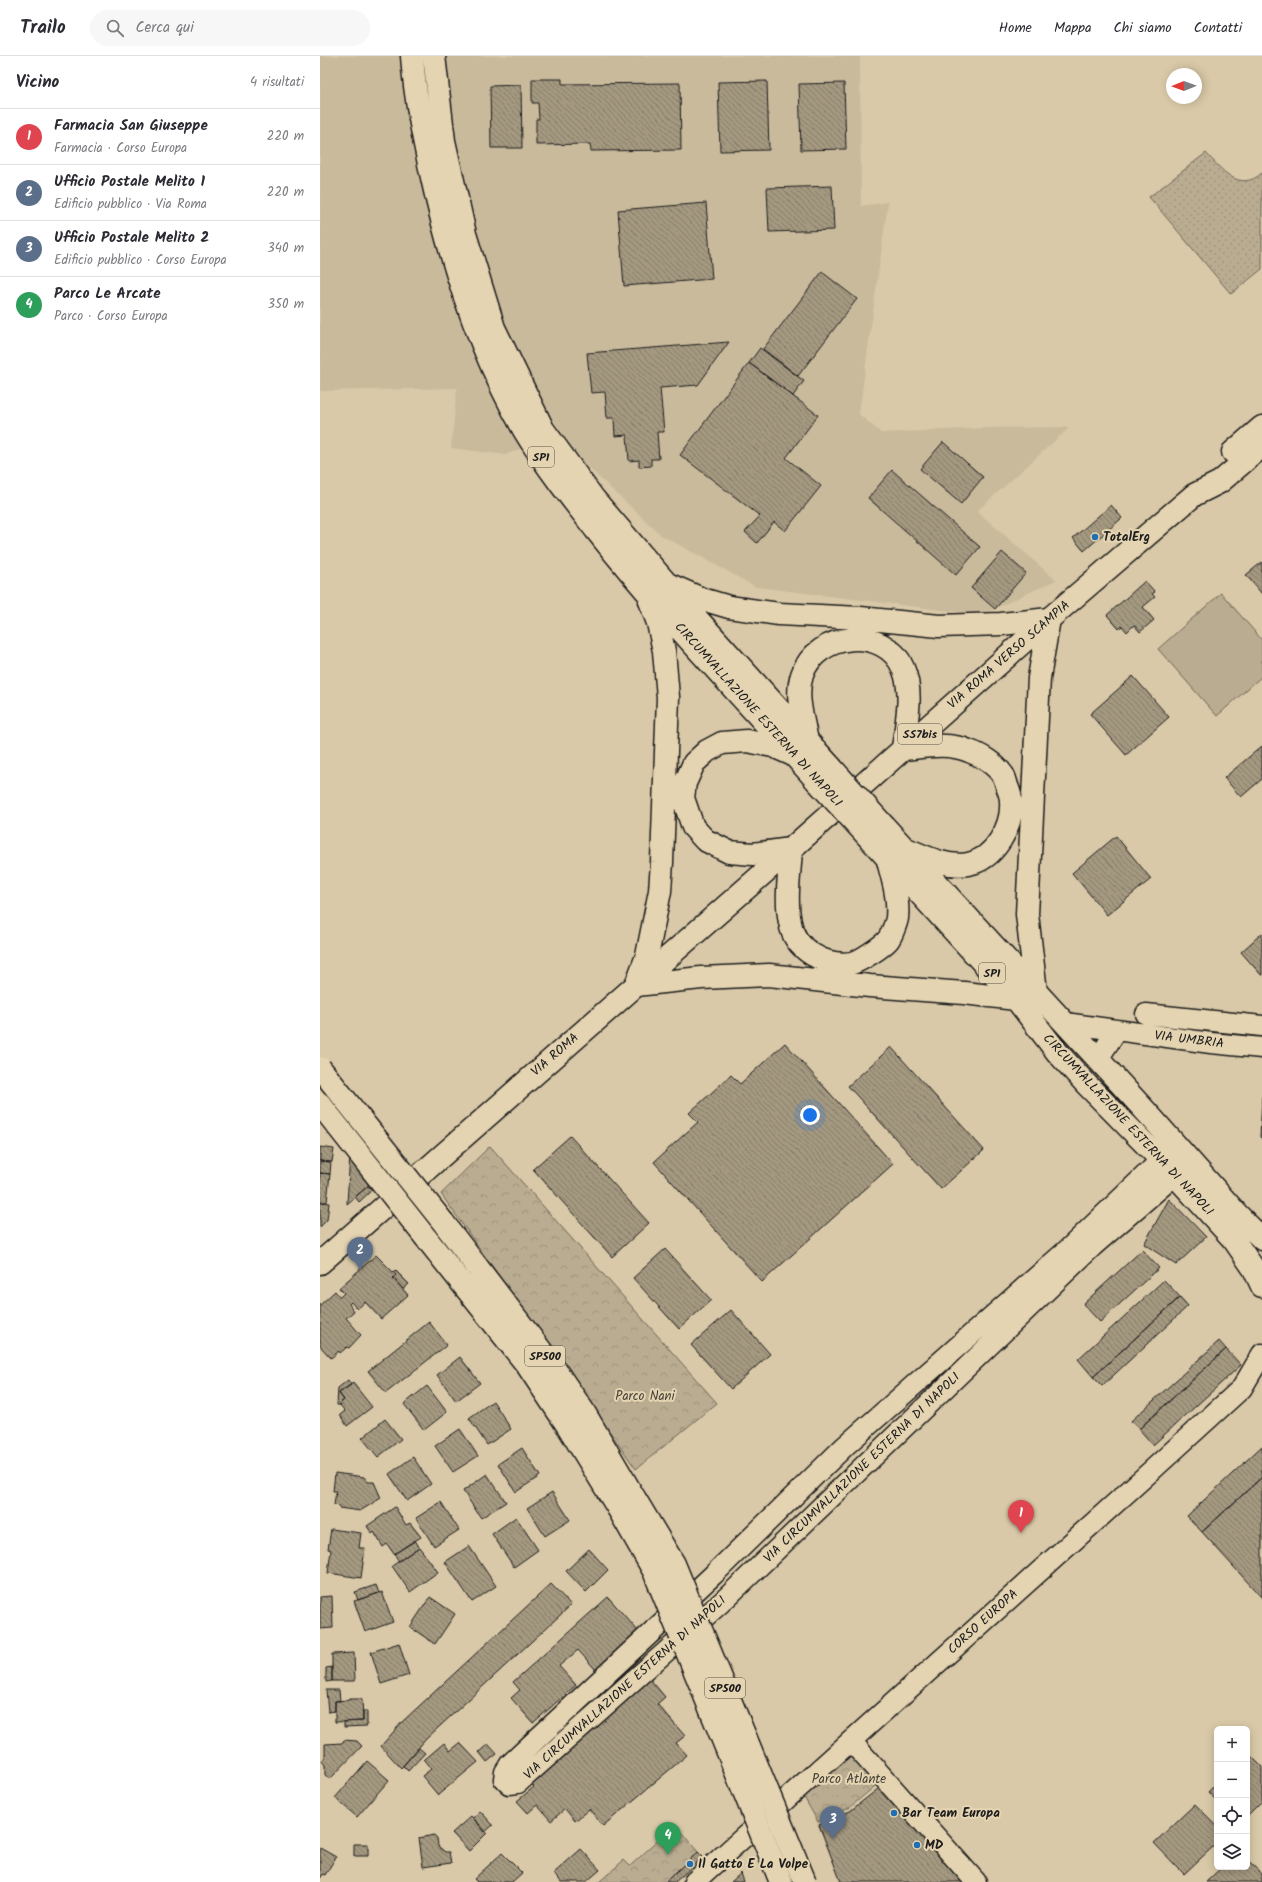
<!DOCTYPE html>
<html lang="it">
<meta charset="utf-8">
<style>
:root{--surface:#fff;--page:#f7f7f7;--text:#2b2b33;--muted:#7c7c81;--line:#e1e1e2;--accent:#db2777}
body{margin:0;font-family:Kalam,sans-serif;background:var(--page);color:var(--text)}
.controls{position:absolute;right:12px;bottom:12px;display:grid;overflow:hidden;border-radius:6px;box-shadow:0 2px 10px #0003}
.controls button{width:36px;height:36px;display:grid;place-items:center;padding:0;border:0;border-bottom:1px solid var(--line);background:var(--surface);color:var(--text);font:20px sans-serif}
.compass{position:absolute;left:846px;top:12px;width:36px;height:36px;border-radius:50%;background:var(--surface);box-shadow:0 2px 10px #0003;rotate:269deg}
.you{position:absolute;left:490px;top:1059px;width:14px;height:14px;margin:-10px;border:3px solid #fff;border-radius:50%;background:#1a73e8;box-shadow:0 0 0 6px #1a73e833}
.badge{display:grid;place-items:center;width:26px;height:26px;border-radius:50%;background:var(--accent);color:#fff;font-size:13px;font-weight:700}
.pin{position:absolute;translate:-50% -33px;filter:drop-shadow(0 1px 2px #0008)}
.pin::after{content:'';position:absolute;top:21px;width:14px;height:12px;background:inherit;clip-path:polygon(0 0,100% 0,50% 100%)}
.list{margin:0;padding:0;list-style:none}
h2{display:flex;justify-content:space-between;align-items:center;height:52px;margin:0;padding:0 16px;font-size:17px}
h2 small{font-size:13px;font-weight:400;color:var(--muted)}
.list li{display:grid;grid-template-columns:26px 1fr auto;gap:12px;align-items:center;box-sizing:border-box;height:56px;padding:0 16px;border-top:1px solid var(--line)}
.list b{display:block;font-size:15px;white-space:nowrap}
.list p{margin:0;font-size:13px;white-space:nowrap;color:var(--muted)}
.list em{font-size:13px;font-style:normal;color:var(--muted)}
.icon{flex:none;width:22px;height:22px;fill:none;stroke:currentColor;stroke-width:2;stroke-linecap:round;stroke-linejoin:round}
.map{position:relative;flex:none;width:942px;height:1826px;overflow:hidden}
header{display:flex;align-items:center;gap:24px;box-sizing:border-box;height:56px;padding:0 20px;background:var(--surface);border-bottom:1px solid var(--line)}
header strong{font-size:19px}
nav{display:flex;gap:22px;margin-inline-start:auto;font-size:14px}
.search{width:280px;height:36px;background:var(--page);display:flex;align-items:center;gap:10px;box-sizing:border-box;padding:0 14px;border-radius:22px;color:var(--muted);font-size:15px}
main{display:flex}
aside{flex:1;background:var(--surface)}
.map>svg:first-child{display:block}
.built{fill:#c9ba9c}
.grass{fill:url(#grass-dots);stroke:#6b6456}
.forest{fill:url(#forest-crowns);stroke:#6b6456}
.garden{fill:#baac91;stroke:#6b6456}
.building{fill:url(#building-back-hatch);stroke:#1c1c1c}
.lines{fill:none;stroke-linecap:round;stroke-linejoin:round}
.minor-casing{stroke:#1c1c1c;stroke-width:23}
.major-casing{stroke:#1c1c1c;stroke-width:25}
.highway-casing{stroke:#1c1c1c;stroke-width:25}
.minor{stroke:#e5d4b1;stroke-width:20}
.major{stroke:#e5d4b1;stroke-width:22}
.highway{stroke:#e5d4b1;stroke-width:22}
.highway-bridge-casing{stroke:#1c1c1c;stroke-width:25;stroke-linecap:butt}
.highway-bridge{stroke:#e5d4b1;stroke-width:22}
.poi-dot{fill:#1f6fb2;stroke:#e5d4b1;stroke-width:1.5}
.labels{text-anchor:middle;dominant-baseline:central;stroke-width:4;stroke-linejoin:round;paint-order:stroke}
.shield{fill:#e5d4b1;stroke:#585349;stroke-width:1}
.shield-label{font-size:12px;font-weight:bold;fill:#1c1c1c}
.poi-label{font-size:13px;font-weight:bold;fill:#1c1c1c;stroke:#e5d4b1;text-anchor:start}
.street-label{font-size:13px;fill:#1c1c1c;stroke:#e5d4b1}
.park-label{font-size:13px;fill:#444039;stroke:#e5d4b1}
</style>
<header>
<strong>Trailo</strong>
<div class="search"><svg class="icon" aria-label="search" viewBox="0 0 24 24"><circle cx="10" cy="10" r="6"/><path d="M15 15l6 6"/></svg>Cerca qui</div>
<nav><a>Home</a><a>Mappa</a><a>Chi siamo</a><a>Contatti</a></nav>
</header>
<main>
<aside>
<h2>Vicino<small>4 risultati</small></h2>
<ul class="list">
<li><span class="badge" style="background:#e0444e">1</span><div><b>Farmacia San Giuseppe</b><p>Farmacia · Corso Europa</p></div><em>220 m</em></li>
<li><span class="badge" style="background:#5c6f8a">2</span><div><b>Ufficio Postale Melito 1</b><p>Edificio pubblico · Via Roma</p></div><em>220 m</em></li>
<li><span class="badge" style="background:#5c6f8a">3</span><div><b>Ufficio Postale Melito 2</b><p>Edificio pubblico · Corso Europa</p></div><em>340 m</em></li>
<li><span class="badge" style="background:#2e9e5b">4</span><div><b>Parco Le Arcate</b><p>Parco · Corso Europa</p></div><em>350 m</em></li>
</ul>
</aside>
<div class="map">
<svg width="942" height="1826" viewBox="0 0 942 1826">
<defs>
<pattern id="grass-dots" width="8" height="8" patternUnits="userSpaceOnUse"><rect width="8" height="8" fill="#baac91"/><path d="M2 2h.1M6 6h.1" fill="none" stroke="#9f937c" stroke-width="1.8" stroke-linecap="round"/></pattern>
<pattern id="forest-crowns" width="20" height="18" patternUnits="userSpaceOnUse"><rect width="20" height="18" fill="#baac91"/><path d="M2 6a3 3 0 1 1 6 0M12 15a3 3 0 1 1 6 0" fill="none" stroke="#9f937c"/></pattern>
<pattern id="building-back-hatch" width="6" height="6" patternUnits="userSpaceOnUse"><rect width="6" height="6" fill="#a49880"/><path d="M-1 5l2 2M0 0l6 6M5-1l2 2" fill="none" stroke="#857b68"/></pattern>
</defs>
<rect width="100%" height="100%" fill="#d9c9a8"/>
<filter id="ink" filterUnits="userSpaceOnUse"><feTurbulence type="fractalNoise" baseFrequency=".025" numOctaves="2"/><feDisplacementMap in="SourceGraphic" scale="8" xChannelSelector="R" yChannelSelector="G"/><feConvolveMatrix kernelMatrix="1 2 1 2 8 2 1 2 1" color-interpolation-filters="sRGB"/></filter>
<g filter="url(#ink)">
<path class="built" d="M0 0H83L205 391 185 399 131 392 137 332 0 335Z
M123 0H540L541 150 568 146 539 358 561 377 664 372 750 371 657 455 736 524 661 559 436 531 341 479 255 399 217 337 181 266 153 178 135 92Z"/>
<path class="grass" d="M886 97C902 114 919 137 942 117V213L911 238 829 141Z"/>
<path class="forest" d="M170 1090 397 1347 316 1413 121 1138Z
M532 1691 561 1725 529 1752 498 1766 481 1736Z
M355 1769 378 1796 345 1826H279L304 1804 310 1810Z"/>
<path class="garden" d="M901 537 942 584V620L897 660 838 593Z"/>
<path class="building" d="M212 23H242V28L360 27 361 94 271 95 270 88 216 89V63H219L218 47H212Z
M447 25 449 94 400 95 398 26Z
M524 27 526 93 481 94 479 28Z
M201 29 202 92H171L170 30Z
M512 130 514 174 449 176 447 132Z
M386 147 392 223 304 230 298 154Z
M502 216 537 243 478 320 443 293Z
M409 286 378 329 340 332 344 376H337L339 403H331V410L319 411V404L309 405 307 379 295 380 294 362H287L285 336 271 337 267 297Z
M440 292 484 325 473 340 429 307Z
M429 307 498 359 466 402 501 430 465 475 454 466 437 487 425 476 440 460 360 399Z
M623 386 663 421 641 448 600 413Z
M572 414 660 491 636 519 548 442Z
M791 449 802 462 764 495 753 482Z
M682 496 706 517 675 553 651 532Z
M942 506V538L926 519Z
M825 525 835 536 832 538 835 541 823 551 834 564 820 576 814 569 807 576 802 570 799 573 787 559Z
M813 620 849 661 806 699 770 658Z
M942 690V723L921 741 904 722Z
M796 780 831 823 787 859 752 817Z
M942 877V920L921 896Z
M465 987 573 1108 442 1226 334 1106 378 1066 369 1057 411 1019 420 1028Z
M571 991 664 1094 621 1133 528 1030Z
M942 1041V1083L940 1081Z
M250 1080 329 1167 292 1201 213 1113Z
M0 1091 14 1093 12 1106 0 1105Z
M30 1098 48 1121V1130L27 1148Z
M0 1105 11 1106 10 1118 0 1117Z
M0 1117 10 1118 7 1146H0Z
M48 1130 52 1134 39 1146 35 1141Z
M849 1143 886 1181 856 1209 824 1188Z
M0 1146 9 1147 7 1164 0 1171Z
M345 1193 391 1244 359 1273 313 1222Z
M822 1194 839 1212 780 1266 763 1248Z
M56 1199 76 1219 73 1222 88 1239 61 1263 45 1246 37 1253 31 1246 29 1248 34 1255 26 1262 41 1279 29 1292 27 1291 20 1297 19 1295 11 1302 0 1290V1249L15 1235 20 1241 24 1237 19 1232Z
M75 1214 89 1228 83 1233 73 1222 76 1219 73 1216Z
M844 1224 860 1241 773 1321 758 1303Z
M860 1241 868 1250 782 1330 773 1321Z
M411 1254 450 1298 411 1333 371 1289Z
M109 1266 127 1289 66 1337 48 1315Z
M899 1285 906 1293 819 1373 811 1365Z
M906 1293 921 1309 833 1389 819 1373Z
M140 1301 160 1327 136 1345 117 1319Z
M28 1324 31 1329 19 1337 24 1344 19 1348 21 1349H17L18 1332Z
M33 1327 52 1351 27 1370 20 1359 25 1355 19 1348 24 1344 19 1337Z
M107 1330 127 1356 104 1374 84 1348Z
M173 1345 191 1373 167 1389 149 1362Z
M65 1363 81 1383 58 1401 42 1382Z
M140 1373 158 1400 133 1416 115 1390Z
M942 1390V1421L882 1476 867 1460Z
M202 1392 220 1420 196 1436 178 1408Z
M93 1401 111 1428 87 1445 69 1418Z
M15 1417 44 1421 48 1426H54L61 1442 40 1455 19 1452V1450L14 1449 16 1435H13Z
M167 1418 186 1446 161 1462 143 1435Z
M942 1421V1542L882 1476Z
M232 1436 250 1464 225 1480 207 1452Z
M121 1446 139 1474 114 1490 96 1462Z
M75 1451 86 1469 90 1467 101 1481 74 1498 67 1488 63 1491 54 1476 52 1478 47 1470Z
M196 1461 218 1494 194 1511 172 1478Z
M11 1473 41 1477 39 1492H45L41 1522 8 1517 11 1494 8 1493Z
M95 1484 99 1491 79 1505 74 1498Z
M149 1490 176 1530 152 1546 125 1506Z
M99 1491 118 1516 90 1536 72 1510Z
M269 1493 288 1514 266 1536 246 1515Z
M231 1528 251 1549 106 1683 81 1712 61 1690 83 1665Z
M56 1529 59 1537 38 1544 35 1536Z
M62 1536 73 1566 45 1576 34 1545Z
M12 1540 13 1572 0 1573V1541Z
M110 1541 135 1558 115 1588 90 1571Z
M288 1541 319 1576 276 1614 258 1594 239 1610 256 1629 213 1667 191 1642 200 1634 193 1626Z
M79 1587 89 1619 61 1628 51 1596Z
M34 1597 35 1625H12V1598Z
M12 1611V1625L6 1626V1612Z
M330 1623 345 1641 337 1648 365 1680 356 1687 367 1699 283 1770 269 1753 255 1765 245 1753 231 1765 217 1749 208 1757 197 1745 214 1731 210 1726Z
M6 1634H19L20 1645H15V1655L8 1656Z
M29 1643H42L43 1665 15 1666V1645L29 1644Z
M43 1655H47V1670L24 1671V1666L43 1665Z
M24 1684 37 1685 42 1690 10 1723 5 1719V1709L2 1705 5 1701V1688L22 1687Z
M124 1687 130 1695 140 1687 158 1706 118 1739 102 1720 111 1713 104 1704Z
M168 1688 177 1698 167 1706 159 1696Z
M99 1692 105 1697 88 1715 83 1710Z
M928 1697 942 1711V1745L927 1760V1698Z
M47 1705 69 1724 37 1761 15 1742Z
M897 1727V1745L888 1736Z
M563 1729 645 1826H521L499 1769 530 1755Z
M875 1748 897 1770V1787L864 1818 834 1787Z
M160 1755 173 1769 165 1776 153 1762Z
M151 1760 167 1777 149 1795 132 1777Z
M114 1779 117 1782 118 1790 125 1796H129L131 1807 103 1811 99 1782Z
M34 1788H48V1800H34Z
M0 1792 16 1801 5 1819 3 1818 0 1823Z
M261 1793 280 1814 266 1826H241L234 1817Z
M378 1796 383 1801 355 1826H345Z
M182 1797 202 1817 192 1826H157L154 1823Z
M927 1803 942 1819V1826H886L902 1811H927Z
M421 1817 424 1826H411Z"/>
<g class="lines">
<g class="minor-casing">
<path id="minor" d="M826 958 942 970
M745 967 891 987 942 992
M778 1003 797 974
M841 1104 747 1194 525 1390 393 1519 190 1708 185 1716 184 1723 189 1728 198 1727 404 1544 773 1190 855 1119
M531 1685 656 1826
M374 1826 830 1416 922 1332 942 1298"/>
</g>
<g class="major-casing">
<path id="major" d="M913 396 942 371
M0 1207 471 793 729 563 874 439 900 426 942 390"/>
</g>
<g class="highway-casing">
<path id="highway" d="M92 0C95 43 104 85 113 126 132 212 160 297 204 374 225 409 251 442 276 474 345 562 423 641 496 724
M114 0 124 85 145 178 174 272 223 373 274 443 372 557 511 711
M350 529 382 543 409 551 459 558 540 562 619 570 681 568 729 563 719 622 707 858 716 936
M330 545 338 567 344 595 348 641 342 806 340 835 327 900 316 929 381 922 449 919 550 930 644 937 696 943
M487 685C483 663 475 640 482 619 496 576 565 569 583 612 594 637 586 667 583 693 605 691 628 686 649 695 661 699 675 708 683 719 685 722 686 727 687 730 689 735 691 740 691 745 693 770 675 803 648 808 626 812 604 800 584 792
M471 698 453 690 427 685 402 687 387 695 374 707 365 727 363 742 373 771 385 784 409 796 433 798 471 793C470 816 465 842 470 866 474 894 505 911 532 907 539 906 563 890 568 884 571 880 576 868 577 862 579 843 573 824 568 805
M564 770 831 1061 918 1159 942 1183
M551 784 696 943 737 996 768 1030 841 1104 914 1184 934 1213 942 1230
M123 1166 232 1309 264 1356 315 1443
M106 1182 207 1309 249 1372 298 1452"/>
</g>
<use href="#minor" class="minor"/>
<use href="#major" class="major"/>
<use href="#highway" class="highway"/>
<g class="highway-bridge-casing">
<path id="highway-bridge" d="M511 711 564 770
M496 724 551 784
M0 1012 123 1166
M0 1048 106 1182
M315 1443 354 1508 485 1826
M298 1452 334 1515 461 1826"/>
</g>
<use href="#highway-bridge" class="highway-bridge"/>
</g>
</g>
<g class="poi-dot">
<circle cx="775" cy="481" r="4"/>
<circle cx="574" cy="1757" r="4"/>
<circle cx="597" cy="1789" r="4"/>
<circle cx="370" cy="1808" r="4"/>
</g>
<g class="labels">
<g class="shield">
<rect x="208" y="391" width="26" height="20" rx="3"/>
<rect x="578" y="668" width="44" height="20" rx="3"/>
<rect x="659" y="907" width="26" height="20" rx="3"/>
<rect x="205" y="1290" width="40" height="20" rx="3"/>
<rect x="385" y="1622" width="40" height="20" rx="3"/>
</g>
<g class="shield-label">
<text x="221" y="401">SP1</text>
<text x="600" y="678">SS7bis</text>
<text x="672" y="917">SP1</text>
<text x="225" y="1300">SP500</text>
<text x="405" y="1632">SP500</text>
</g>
<g class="poi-label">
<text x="783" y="481">TotalErg</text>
<text x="582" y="1757">Bar Team Europa</text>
<text x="605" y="1789">MD</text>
<text x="378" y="1808">Il Gatto E La Volpe</text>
</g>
<g class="street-label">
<text transform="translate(689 599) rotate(-41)">VIA ROMA VERSO SCAMPIA</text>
<text transform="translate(438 659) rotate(48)">CIRCUMVALLAZIONE ESTERNA DI NAPOLI</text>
<text transform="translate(869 984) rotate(7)">VIA UMBRIA</text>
<text transform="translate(235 999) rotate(-41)">VIA ROMA</text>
<text transform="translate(808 1069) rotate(47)">CIRCUMVALLAZIONE ESTERNA DI NAPOLI</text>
<text transform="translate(542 1412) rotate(-44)">VIA CIRCUMVALLAZIONE ESTERNA DI NAPOLI</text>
<text transform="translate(663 1566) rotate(-42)">CORSO EUROPA</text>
<text transform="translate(305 1632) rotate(-42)">VIA CIRCUMVALLAZIONE ESTERNA DI NAPOLI</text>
</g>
<g class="park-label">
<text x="325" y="1340">Parco Nani</text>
<text x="529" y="1723">Parco Atlante</text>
</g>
</g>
</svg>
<div class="controls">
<button>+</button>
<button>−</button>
<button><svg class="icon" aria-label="locate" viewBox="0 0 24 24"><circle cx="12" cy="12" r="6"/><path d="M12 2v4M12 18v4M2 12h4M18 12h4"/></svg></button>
<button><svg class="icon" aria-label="layers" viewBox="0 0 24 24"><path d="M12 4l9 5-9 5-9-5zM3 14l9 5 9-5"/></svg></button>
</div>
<svg class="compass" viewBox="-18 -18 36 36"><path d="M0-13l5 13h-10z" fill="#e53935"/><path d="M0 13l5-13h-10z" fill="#7c7c81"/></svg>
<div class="you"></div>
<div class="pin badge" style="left:701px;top:1477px;background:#e0444e">1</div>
<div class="pin badge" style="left:40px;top:1214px;background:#5c6f8a">2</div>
<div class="pin badge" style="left:513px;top:1783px;background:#5c6f8a">3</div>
<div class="pin badge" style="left:348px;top:1799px;background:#2e9e5b">4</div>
</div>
</main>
